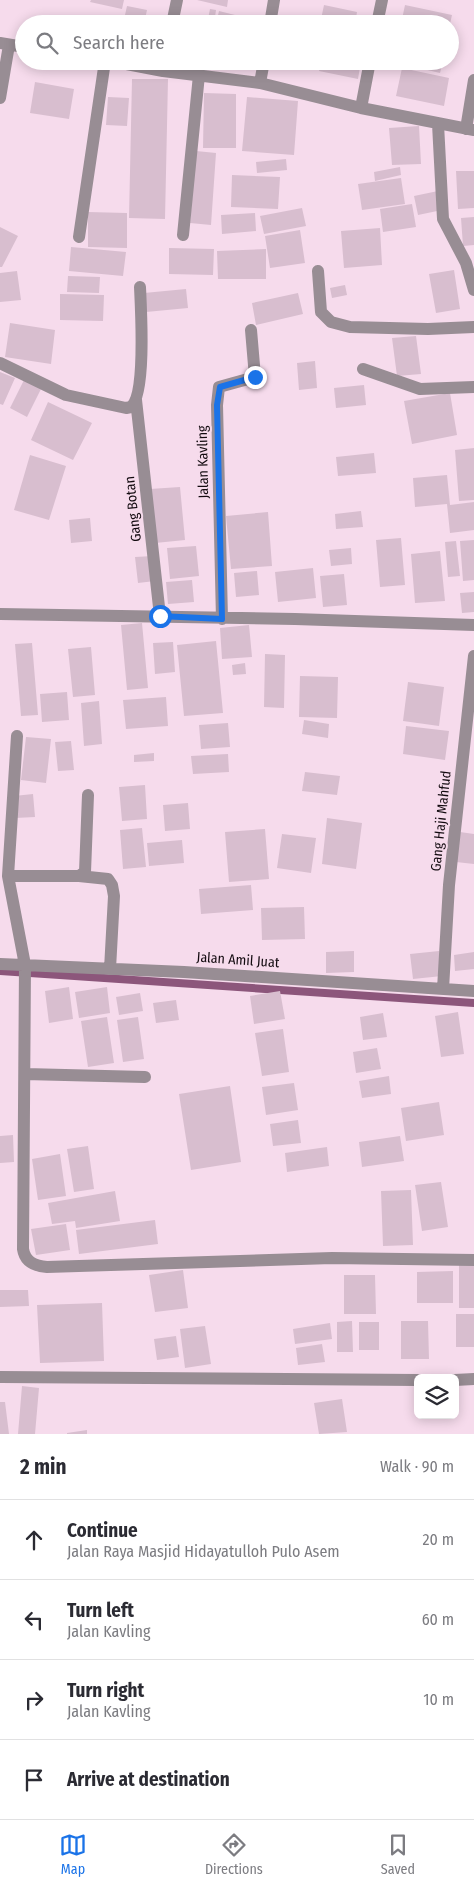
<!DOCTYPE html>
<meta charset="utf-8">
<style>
:root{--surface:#fff;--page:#f7f7f7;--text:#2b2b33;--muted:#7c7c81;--line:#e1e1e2;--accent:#1a73e8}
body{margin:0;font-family:"Fira Sans Condensed",sans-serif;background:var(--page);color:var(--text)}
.controls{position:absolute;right:15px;bottom:15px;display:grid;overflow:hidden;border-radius:8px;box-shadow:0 2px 12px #0003}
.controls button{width:45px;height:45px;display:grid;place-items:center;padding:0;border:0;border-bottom:1px solid var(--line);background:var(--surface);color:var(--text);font:25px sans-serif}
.stop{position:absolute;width:15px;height:15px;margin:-11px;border:4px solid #1a73e8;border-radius:50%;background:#fff}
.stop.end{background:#1a73e8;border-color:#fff;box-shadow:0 1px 5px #0008}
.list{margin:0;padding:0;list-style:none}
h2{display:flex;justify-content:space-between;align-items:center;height:65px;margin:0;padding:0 20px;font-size:21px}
h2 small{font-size:16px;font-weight:400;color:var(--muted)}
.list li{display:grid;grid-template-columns:32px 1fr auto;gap:15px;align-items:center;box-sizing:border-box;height:80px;padding:0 20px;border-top:1px solid var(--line)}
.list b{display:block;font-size:19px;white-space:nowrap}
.list p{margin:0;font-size:16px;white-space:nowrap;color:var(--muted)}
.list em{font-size:16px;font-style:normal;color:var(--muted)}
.icon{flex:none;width:28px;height:28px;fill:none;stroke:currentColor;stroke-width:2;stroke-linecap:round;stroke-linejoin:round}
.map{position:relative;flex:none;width:474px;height:1434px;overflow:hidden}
.search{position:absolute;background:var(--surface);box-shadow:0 2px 12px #0003;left:15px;right:15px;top:15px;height:55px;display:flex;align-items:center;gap:12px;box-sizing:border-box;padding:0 18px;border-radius:28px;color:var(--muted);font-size:19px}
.sheet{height:385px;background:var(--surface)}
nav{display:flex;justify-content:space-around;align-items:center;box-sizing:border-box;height:70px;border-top:1px solid var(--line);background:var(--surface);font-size:14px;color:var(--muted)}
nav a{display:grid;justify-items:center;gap:2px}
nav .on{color:var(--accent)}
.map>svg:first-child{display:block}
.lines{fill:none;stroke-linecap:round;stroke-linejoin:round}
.stream{stroke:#8c567b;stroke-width:8}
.building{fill:#d8becf}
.minor{stroke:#988d94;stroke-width:12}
.route{stroke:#1a73e8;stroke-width:6}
.labels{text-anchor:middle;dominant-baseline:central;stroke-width:4;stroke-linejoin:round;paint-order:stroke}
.street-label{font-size:14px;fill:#120a0f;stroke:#f6dbec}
</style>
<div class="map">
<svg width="474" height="1434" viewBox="0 0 474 1434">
<rect width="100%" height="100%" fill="#f6dbec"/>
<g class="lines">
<path class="stream" d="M0 971 474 1003"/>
</g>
<path class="building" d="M91 0H124L122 9 90 2Z
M197 0H228L227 7Z
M324 5 357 12 355 24H320Z
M405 5 452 15 450 24H401Z
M127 6 147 10 144 24H123Z
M210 9 216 10 214 24H207Z
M219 11 239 16 237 24H216Z
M322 61H361L358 79 319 71Z
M390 61H443L440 73Z
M402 68 449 78 444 106 396 96Z
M132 79H168L165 219 129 218Z
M35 82 74 89 69 119 30 113Z
M204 93 236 94V148H203Z
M108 97 129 98 127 126 106 125Z
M247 97 298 101 294 155 242 151Z
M419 126 421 164 392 165 389 128Z
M196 151 216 153 211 225 190 223Z
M286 159 287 170 257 173 256 162Z
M400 167 401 175 375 181 374 172Z
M456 171H474V208L458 209Z
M232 175 280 177 278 209 231 207Z
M401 178 405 204 362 210 358 184Z
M438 191 442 210 418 215 414 196Z
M412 204 416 227 383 232 380 209Z
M302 208 306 226 264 234 260 216Z
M88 212 127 213V248L88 247Z
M255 213 256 231 222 234 221 215Z
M474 217V245L463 246 461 218Z
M0 227 18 236 2 267H0Z
M380 228 382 265 344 268 341 231Z
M300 230 305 263 270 268 265 236Z
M71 247 126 252 123 276 69 271Z
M169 248 214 249 213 275 169 274Z
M266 249V279H218L217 251Z
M454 270 460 309 436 313 429 274Z
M17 271 21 300 0 302V273Z
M68 276 100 277 99 293 67 292Z
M345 285 347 295 332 298 330 288Z
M186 289 188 308 146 312 144 293Z
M298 293 303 314 256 325 252 303Z
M60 294 104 295 103 321 60 320Z
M10 323 55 330 51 364 5 357Z
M416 336 421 374 397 376 392 338Z
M315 361 317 388 299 390 297 363Z
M0 372 15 378 3 405 0 404Z
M24 380 41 389 27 417 10 408Z
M364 385 366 405 336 408 334 388Z
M450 393 457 435 412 444 404 401Z
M48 402 92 423 73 460 31 440Z
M474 448V500L459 501 455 450Z
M374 453 376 473 338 476 336 457Z
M30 455 66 466 49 520 14 510Z
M447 475 450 505 474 502V530L450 533 447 504 415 507 413 478Z
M180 487 185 540 155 543 150 489Z
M361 511 363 527 336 529 335 514Z
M268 512 272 566 231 569 226 516Z
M90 518 92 541 71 543 69 520Z
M401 538 405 585 380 587 376 540Z
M474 540V580L463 581 460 541Z
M456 541 460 576 448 577 445 542Z
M196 546 199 576 170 579 167 548Z
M351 548 352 564 331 566 329 550Z
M440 551 445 601 415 603 411 554Z
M153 556 155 581 138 583 135 557Z
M313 568 316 598 278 602 275 572Z
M257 571 259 595 236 597 234 573Z
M344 574 347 605 323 607 320 576Z
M192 580 194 602 168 604 166 582Z
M474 592V612L462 613 460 593Z
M142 623 148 688 127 690 121 625Z
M249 625 252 657 222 659 220 628Z
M216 641 223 713 184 716 177 645Z
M173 642 175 672 155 674 153 643Z
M32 643 38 715 21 716 15 644Z
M91 647 95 695 73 697 68 649Z
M265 654 285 655 284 708 264 707Z
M245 663 246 674 233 675 232 665Z
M300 676 338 677 337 718 299 717Z
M408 682 444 687 439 726 403 721Z
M67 692 69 720 42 722 40 694Z
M166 697 168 726 126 729 123 700Z
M99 701 102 744 84 746 81 703Z
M304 720 329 724 328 738 302 734Z
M228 723 230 747 201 749 199 725Z
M406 726 449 731 445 760 403 754Z
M26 737 51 739 46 783 21 780Z
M71 741 74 770 58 771 55 742Z
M154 753V761L134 762V755Z
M228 754 229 772 193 774 191 756Z
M305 772 340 776 337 795 302 791Z
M145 785 147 819 122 821 119 787Z
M33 794 35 817 15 818 14 796Z
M188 803 190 829 165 831 163 805Z
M327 818 362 823 356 869 322 864Z
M142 828 146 867 123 869 120 830Z
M265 829 269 879 229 882 225 832Z
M460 832 474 834V864L456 862Z
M282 834 316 838 311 873 277 868Z
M182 840 184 863 149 866 147 843Z
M251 885 253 910 201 914 199 889Z
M304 907 305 939 262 940 261 908Z
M354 951V972L326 973V952Z
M439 951 442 976 413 979 410 954Z
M474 952V969L455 971 454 955Z
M69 987 73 1019 49 1023 45 991Z
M107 987 110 1013 79 1018 75 992Z
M280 991 285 1019 254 1024 250 996Z
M140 993 143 1011 119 1015 116 997Z
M176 1000 179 1020 156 1023 153 1003Z
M458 1012 464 1054 441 1057 435 1016Z
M383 1013 387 1037 363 1040 360 1017Z
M107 1017 114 1063 88 1067 81 1021Z
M138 1017 144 1059 123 1062 117 1020Z
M283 1029 289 1072 262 1076 255 1033Z
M377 1048 381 1069 356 1073 353 1052Z
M389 1076 391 1094 362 1098 359 1081Z
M294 1083 298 1110 266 1115 262 1087Z
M230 1086 241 1162 191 1170 179 1094Z
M439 1102 444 1135 406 1141 401 1108Z
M298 1120 301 1143 273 1146 270 1124Z
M13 1135 14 1162 0 1163V1136Z
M400 1136 404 1161 362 1167 359 1142Z
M88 1146 94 1189 74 1192 67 1149Z
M327 1147 329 1166 287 1172 285 1153Z
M60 1154 66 1196 38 1200 32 1159Z
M441 1182 448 1227 422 1231 415 1185Z
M411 1190 413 1245 383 1246 381 1191Z
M115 1191 120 1221 76 1228 75 1221 52 1224 48 1203Z
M155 1220 158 1244 79 1254 76 1230Z
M66 1224 70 1250 36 1255 31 1229Z
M459 1265H474V1308H459Z
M183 1270 188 1308 155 1312 149 1275Z
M453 1271V1303H417V1272Z
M344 1275H375L376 1314H344Z
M0 1290H28L29 1306 0 1307Z
M102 1303 104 1361 40 1363 37 1305Z
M456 1314H474V1347H456Z
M352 1321 353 1352H337V1322Z
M401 1321H428L429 1359H401Z
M359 1322H379V1350H359Z
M330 1323 332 1339 295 1344 293 1329Z
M205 1326 211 1364 185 1368 180 1329Z
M176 1336 179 1357 157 1360 154 1339Z
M322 1344 325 1362 298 1365 296 1348Z
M22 1386 39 1388 35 1434H18Z
M342 1399 347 1432 319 1434 314 1403Z
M0 1402H5L9 1434H0Z
M87 1430V1434H67V1433Z"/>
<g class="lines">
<path class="minor" d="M172 24 177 0
M270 24 274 0
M377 24 382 0
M0 43 24 47
M111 61 163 71 260 83 361 108 474 130
M260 83 264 61
M0 98 9 45
M361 108 370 61
M438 124 443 219 466 263 474 290
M466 129 474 80
M183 235 199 75
M79 237 105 61
M318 271 321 312 331 322 350 327 428 329 474 327
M0 363 66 395 126 408 131 407C146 394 141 309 140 287
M363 369 420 389 474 387
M136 400 160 616
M0 614 295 619 474 625
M222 619 217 405 219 387 255 377 251 330
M17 736 8 876 25 965 23 1249C25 1262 35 1266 47 1267L332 1258 474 1260
M8 876H79L85 872 88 795
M79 876 108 879 112 885 114 896 110 969
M0 964 184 972 474 991
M443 989 449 885 474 656
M25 1074 145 1077
M0 1377 418 1380
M455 1380 474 1379"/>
</g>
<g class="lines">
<path class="route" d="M160 616 222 619 217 405 220 387 255 377"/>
</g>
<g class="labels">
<g class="street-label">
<text transform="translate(203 462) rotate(-91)">Jalan Kavling</text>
<text transform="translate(133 509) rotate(-96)">Gang Botan</text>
<text transform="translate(441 821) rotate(-84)">Gang Haji Mahfud</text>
<text transform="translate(238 960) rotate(4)">Jalan Amil Juat</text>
</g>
</g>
</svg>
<div class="controls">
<button><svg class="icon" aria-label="layers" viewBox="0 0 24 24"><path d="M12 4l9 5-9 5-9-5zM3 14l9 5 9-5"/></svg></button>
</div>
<div class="stop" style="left:160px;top:616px"></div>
<div class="stop end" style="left:255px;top:377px"></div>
<div class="search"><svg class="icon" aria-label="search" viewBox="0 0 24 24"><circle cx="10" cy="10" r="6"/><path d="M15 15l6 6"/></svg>Search here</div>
</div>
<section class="sheet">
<h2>2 min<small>Walk · 90 m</small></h2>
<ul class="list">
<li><svg class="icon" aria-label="ahead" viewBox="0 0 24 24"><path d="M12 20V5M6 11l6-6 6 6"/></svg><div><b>Continue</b><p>Jalan Raya Masjid Hidayatulloh Pulo Asem</p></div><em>20 m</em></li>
<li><svg class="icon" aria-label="left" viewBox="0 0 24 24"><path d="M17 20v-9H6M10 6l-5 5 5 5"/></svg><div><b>Turn left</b><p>Jalan Kavling</p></div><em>60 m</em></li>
<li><svg class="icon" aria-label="right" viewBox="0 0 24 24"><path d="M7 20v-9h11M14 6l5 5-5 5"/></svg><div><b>Turn right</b><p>Jalan Kavling</p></div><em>10 m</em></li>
<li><svg class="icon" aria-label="arrive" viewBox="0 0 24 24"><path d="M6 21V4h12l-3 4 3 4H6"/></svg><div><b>Arrive at destination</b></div></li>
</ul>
</section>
<nav>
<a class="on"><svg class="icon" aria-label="map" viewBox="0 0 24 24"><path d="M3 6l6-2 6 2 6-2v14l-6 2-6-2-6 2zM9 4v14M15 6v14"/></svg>Map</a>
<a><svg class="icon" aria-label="directions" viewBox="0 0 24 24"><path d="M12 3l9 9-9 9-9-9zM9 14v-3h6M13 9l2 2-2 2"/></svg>Directions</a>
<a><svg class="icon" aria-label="saved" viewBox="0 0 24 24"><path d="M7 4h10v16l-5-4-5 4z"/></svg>Saved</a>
</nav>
